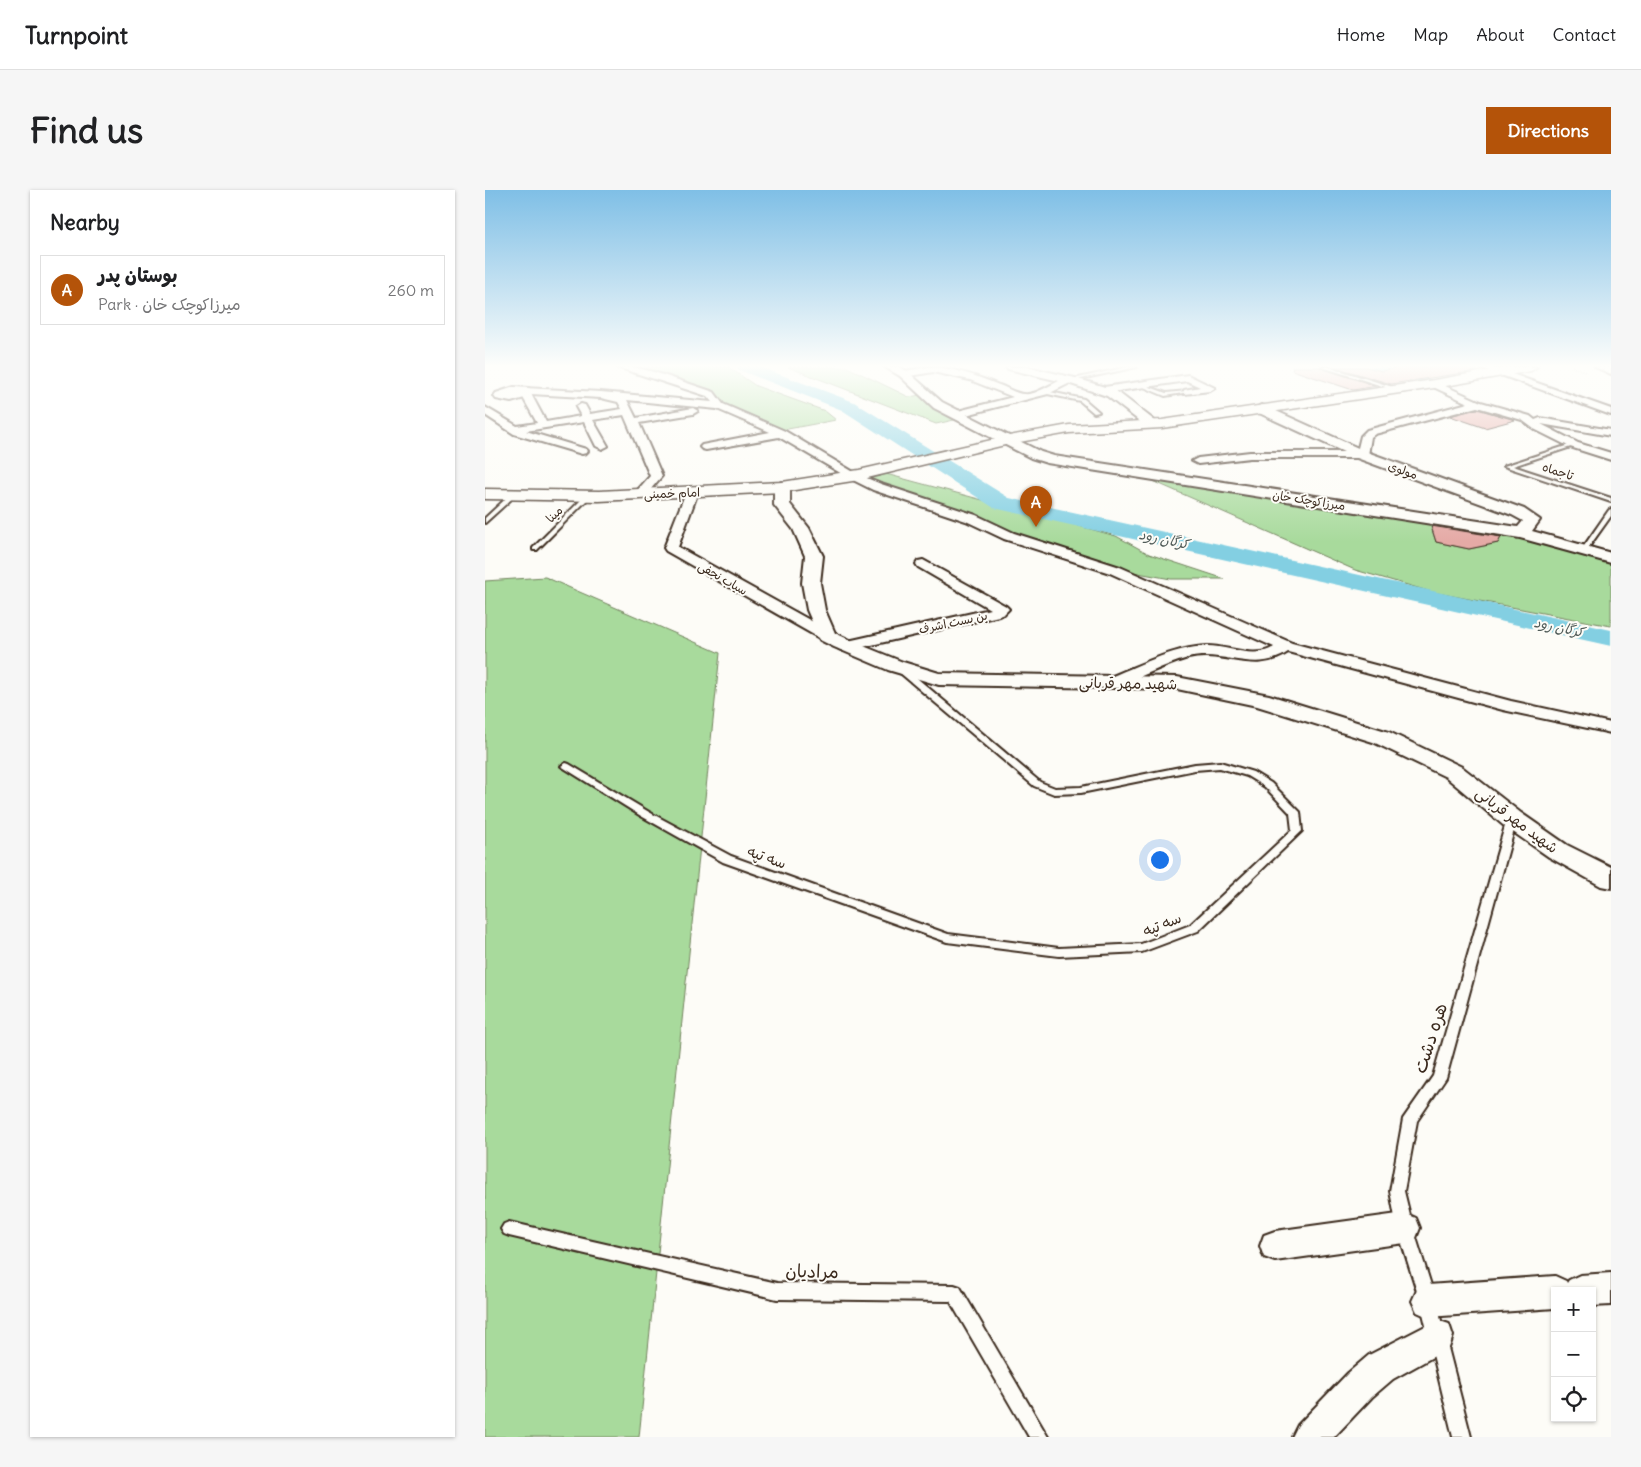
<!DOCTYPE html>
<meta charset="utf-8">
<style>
:root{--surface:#fff;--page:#f6f6f6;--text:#202124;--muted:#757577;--line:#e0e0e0;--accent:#b45309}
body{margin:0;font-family:Delius,"Playpen Sans Arabic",sans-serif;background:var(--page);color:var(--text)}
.controls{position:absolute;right:15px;bottom:15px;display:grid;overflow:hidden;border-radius:0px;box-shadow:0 1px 4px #0004}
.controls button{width:45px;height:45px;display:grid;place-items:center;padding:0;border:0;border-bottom:1px solid var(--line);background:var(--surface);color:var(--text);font:25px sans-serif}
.you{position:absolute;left:674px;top:669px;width:18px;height:18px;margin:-12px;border:4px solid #fff;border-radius:50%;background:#1a73e8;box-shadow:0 0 0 8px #1a73e833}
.badge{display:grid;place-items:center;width:32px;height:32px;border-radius:50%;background:var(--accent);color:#fff;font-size:16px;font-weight:700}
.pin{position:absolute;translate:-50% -41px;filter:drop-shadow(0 1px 2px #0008)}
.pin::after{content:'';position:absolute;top:26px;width:18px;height:15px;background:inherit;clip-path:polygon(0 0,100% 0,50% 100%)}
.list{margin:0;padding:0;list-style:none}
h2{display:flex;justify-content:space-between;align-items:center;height:65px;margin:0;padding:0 20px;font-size:21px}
h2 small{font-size:16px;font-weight:400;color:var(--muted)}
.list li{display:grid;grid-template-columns:32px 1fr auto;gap:15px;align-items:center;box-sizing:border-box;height:70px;margin:0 10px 10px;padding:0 10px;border:1px solid var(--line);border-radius:0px}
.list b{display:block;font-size:19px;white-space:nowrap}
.list p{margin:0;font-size:16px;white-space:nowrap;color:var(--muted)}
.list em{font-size:16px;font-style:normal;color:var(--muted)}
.icon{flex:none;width:28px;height:28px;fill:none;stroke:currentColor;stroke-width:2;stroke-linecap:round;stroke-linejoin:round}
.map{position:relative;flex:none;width:1126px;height:1247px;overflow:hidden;border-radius:0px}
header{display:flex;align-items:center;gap:30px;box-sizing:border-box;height:70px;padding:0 25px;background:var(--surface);border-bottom:1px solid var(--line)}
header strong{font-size:24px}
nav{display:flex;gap:28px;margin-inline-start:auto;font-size:18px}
.intro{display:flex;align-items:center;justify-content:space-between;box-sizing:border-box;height:120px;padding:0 30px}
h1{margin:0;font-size:35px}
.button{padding:12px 22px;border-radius:0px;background:var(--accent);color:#fff;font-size:18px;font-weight:700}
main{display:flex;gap:30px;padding:0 30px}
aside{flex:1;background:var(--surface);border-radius:0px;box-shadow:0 1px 4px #0004}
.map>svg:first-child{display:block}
.green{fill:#a8da9c;stroke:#72825d}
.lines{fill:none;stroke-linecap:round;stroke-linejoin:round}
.canal{fill:#83cfe2;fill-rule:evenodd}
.river{fill:#83cfe2;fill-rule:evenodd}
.building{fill:#e5aaa6;stroke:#3b2a1e}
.service-casing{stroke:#3b2a1e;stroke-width:4}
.minor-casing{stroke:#3b2a1e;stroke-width:4}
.tertiary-casing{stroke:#3b2a1e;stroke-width:4}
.secondary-casing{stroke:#3b2a1e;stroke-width:3}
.path{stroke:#3b2a1e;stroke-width:2;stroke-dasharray:0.5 2;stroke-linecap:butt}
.service{fill:#fdfcf7;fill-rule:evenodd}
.minor{fill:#fdfcf7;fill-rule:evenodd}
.tertiary{fill:#fdfcf7;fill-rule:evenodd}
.secondary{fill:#fdfcf7;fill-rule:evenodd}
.labels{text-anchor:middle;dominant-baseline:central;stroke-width:4;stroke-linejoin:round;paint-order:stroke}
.far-street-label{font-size:12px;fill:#3b2a1e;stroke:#fdfcf7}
.far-water-label{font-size:14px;font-style:italic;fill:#515c59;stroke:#fdfcf7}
.street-label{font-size:15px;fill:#3b2a1e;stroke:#fdfcf7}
.near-street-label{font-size:18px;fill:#3b2a1e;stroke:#fdfcf7}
</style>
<header>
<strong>Turnpoint</strong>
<nav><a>Home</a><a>Map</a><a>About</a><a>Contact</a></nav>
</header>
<div class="intro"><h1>Find us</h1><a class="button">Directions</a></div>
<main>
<aside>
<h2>Nearby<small></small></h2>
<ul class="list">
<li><span class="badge">A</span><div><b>بوستان پدر</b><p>Park · میرزاکوچک خان</p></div><em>260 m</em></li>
</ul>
</aside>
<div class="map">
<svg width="1126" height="1247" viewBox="0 0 1126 1247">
<rect width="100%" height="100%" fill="#fdfcf7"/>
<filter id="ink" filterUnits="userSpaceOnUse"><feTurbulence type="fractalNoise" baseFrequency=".02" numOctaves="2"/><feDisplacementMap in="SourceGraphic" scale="10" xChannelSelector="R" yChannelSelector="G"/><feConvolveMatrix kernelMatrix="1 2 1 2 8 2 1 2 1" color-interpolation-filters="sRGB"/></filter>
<g filter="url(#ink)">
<path class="green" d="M137 177H243L271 196 340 221 351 230 292 241 234 216 226 204Z
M303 177H362L424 207 441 204 478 228 451 234Z
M401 284 631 346 664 364 740 389H686L631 379 525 345 368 286Z
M652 284 943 328 951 352 984 359 1013 353 1020 340 1126 368V436L947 402 870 380Z
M60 387 235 463 154 1247H0V391Z"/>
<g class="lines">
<path class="canal" d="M882 177H897L950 190 952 192 947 195Z"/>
<path class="river" d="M252 177H275L369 212 524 308 1126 440V456L509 318 357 220 254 180Z"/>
</g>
<path class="building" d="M808 177H835L892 196 868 200 807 180Z
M850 177H881L897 181 915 177H991V181L906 194Z
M992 219 1030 230 1000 238 965 226Z
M946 336 1016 347 1013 353 984 359 951 352Z"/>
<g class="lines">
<g class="service-casing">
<path id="service" d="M643 177H652L586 191 584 190Z
M837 177H844L914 199 910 200Z
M654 193 681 203 702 201 704 202 680 206 654 195Z
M560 201 599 209 614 222 609 223 595 211 558 203Z
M1087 254 1092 255 1028 276 1126 308V312L1019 276Z
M27 303 32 304 0 333V328Z
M101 305 106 306 52 360H48V358Z
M1126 319V326L1101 361H1097V359L1124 320Z
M414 478H420L555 592 570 598 596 597 710 574 735 572 768 582 786 593 815 622 817 641 713 741 657 762 574 766 462 752 238 672 156 626 76 576 81 573 84 574 164 622 246 666 463 744 574 758 656 754 705 735 807 640 805 623 780 597 762 586 735 578 710 580 596 603 569 604 549 596 414 482Z
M1027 626 1032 629 961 888 932 931 919 1001 928 1038 951 1111 986 1247H968L935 1111 912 1038 905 1001 918 929 948 886 1022 629Z
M24 1032 292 1093 469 1095 475 1097 563 1247H544L465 1111 292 1109 24 1046 19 1044 16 1039 19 1034Z"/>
</g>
<g class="minor-casing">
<path id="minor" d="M132 177H148L169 182 229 202 238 214 300 241 372 284 396 294 491 325 529 343 635 377 807 453 1026 511 1126 533V543L1018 520 803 462C769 485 740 459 703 468 679 475 655 487 632 497H620L618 493 620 489C652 477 687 457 722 456 745 456 769 470 789 457L625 383 519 349 481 331 388 300 364 288 294 247 221 260 217 259 215 257 217 255 285 242 232 219 142 210 151 228 208 218 213 221 208 224 154 233 177 286 159 307 155 308 149 304 165 286 139 225 108 230 123 256 117 259 111 256 99 232 41 241 101 259 103 261 101 263 97 264 29 244 0 225V217L32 236 52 233 36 204 35 201 40 198 116 202 227 212 222 206ZM46 204 116 208 133 212 137 219 105 224 100 215 96 214 91 217 96 226 61 232Z
M443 177C467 177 492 186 514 195 521 197 531 204 539 204 555 206 575 185 589 188L591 190 563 204 473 227 468 224 469 222 528 207 485 190 448 182 419 187 414 184 419 181Z
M994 177H1007L1126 219V225Z
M703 185 730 198 725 201 699 204V200L715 197 702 191 619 203 614 200 619 197Z
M949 191 996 212 1045 226 1050 230 1055 228 1126 240V246L1056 234 1093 253 1126 263V270L1085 257 1049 239 1037 230 992 217 890 244 886 247 883 265 877 268H765L713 274 707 271 713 268 765 262H872L876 246 882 240 983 213 946 196V192Z
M207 298 213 302 193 357 348 443 350 446 348 449H336L181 361 179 358 201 302Z
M438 370 521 416 524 419 519 424 514 426 360 461 354 459 352 456 354 453 505 419 433 377 431 374 433 371Z
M920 1023 931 1028 935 1038 931 1048 920 1053 790 1071 779 1067 775 1056 779 1045 790 1041Z
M1126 1083V1115L1107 1116V1101H1070V1118L943 1127 932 1122 927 1111 932 1100 943 1095 1070 1086 1081 1091 1082 1093 1084 1090 1095 1085Z
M952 1130 964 1134 968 1146 964 1158 908 1189 887 1207 849 1247H807L813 1235 863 1183 884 1165Z"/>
</g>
<g class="tertiary-casing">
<path id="tertiary" d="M400 177H415L423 182 457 212 556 262 569 266 1033 337 1038 331 1027 325 872 268 772 222 770 219 776 215 780 216 882 262 1039 319 1055 330 1047 341 1126 363V373L1035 348 562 273 546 268 449 218 415 186Z
M521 177H543L590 188 630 200 674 234 667 238 662 237 622 206 583 193 523 179Z
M1110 177H1126V184Z
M29 197 44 198 48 203 46 206 26 212 11 209 9 206 11 203Z
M297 292 302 294 305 297V314L324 338 338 366 335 393 340 420 350 443 376 455 418 472 454 483 692 487 784 505 904 542 977 577 1036 623 1082 655 1126 677V698L1116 696 1064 667 1018 635 961 587 888 552 772 516 692 499 454 495 403 480 349 457 335 450 322 420 317 393 320 366 308 339 289 315V297L292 294Z"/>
</g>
<g class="secondary-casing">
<path id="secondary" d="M1024 177H1052L1046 181 949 198 677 238 584 243 524 254 374 290 297 302 114 311 0 309V299L114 301 297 292 374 280 524 246 584 235 677 230 949 190Z"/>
</g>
<path class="path" d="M1087 177 1101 181"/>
<use href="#service" class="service"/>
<use href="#minor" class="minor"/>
<use href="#tertiary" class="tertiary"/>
<use href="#secondary" class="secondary"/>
</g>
</g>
<linearGradient id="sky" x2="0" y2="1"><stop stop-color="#7fbfe6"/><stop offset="0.5" stop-color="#fefefb"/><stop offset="1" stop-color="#fefefb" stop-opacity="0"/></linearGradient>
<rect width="1126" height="352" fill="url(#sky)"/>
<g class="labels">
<g class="far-street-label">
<text transform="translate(918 280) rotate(20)">مولوی</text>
<text transform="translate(1073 281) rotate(18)">تاجماه</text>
<text transform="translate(187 303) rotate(-2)">امام خمینی</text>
<text transform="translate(824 310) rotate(9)">میرزاکوچک خان</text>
<text transform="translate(69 324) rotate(-45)">مینا</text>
<text transform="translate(238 388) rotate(30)">سیاب نجفی</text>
<text transform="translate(468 432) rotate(-12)">بن بست اشرف</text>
</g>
<g class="far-water-label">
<text transform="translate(679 349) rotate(12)">کرگان رود</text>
<text transform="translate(1074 437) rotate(12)">کرگان رود</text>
</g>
<g class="street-label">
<text transform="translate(643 493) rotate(1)">شهید مهر قربانی</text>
<text transform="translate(1032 630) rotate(37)">شهید مهر قربانی</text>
<text transform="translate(282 667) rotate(20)">سه تپه</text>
<text transform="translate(677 734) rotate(-22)">سه تپه</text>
</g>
<g class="near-street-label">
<text transform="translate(945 848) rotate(-72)">هره دشت</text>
<text transform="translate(327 1081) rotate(1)">مرادیان</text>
</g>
</g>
</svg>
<div class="controls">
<button>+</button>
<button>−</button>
<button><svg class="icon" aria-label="locate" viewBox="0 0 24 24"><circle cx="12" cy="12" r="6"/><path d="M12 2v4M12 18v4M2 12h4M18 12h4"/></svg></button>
</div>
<div class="you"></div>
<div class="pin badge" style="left:551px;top:337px">A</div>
</div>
</main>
